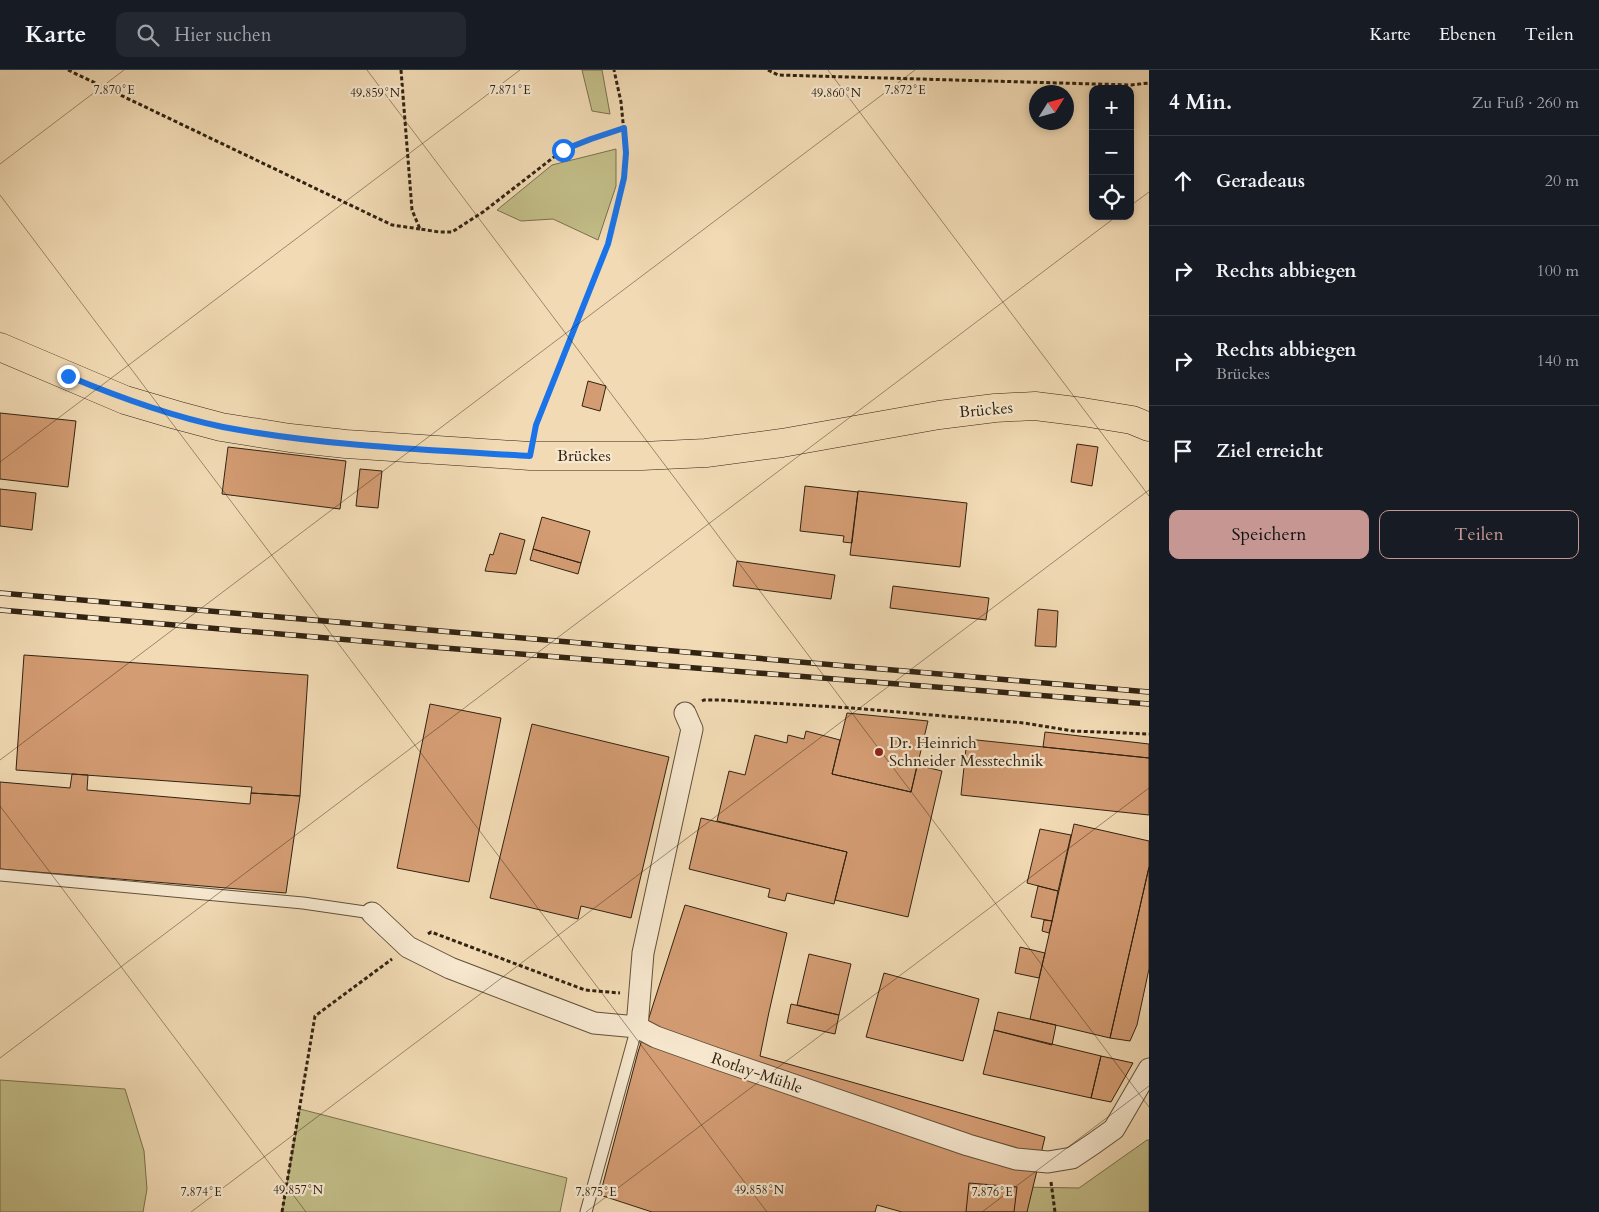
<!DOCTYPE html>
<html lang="de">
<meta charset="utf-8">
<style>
:root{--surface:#171b24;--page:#242831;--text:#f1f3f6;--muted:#9ea1a6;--line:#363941;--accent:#c59692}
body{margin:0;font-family:Cardo,serif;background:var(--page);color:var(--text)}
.controls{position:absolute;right:15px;top:15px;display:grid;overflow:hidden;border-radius:10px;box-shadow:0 2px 8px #0003}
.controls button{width:45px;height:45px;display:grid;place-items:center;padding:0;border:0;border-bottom:1px solid var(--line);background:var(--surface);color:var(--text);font:25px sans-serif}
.compass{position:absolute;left:1029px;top:15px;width:45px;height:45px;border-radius:50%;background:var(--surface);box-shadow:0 2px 8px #0003;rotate:53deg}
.stop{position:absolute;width:15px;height:15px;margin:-11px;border:4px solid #1a73e8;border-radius:50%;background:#fff}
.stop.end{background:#1a73e8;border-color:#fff;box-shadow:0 1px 5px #0008}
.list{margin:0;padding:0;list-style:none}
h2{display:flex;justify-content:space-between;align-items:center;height:65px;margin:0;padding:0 20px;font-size:21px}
h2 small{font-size:16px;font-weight:400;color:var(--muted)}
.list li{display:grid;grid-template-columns:32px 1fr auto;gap:15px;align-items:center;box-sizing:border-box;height:90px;padding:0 20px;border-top:1px solid var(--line)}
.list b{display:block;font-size:19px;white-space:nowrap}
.list p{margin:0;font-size:16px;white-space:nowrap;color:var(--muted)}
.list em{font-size:16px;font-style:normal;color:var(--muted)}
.actions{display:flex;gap:10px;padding:15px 20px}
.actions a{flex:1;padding:11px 0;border:1px solid var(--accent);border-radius:10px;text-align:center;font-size:18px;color:var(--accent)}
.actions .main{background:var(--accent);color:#111}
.icon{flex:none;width:28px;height:28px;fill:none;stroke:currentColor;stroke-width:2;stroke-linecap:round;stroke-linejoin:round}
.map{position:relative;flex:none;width:1149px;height:1142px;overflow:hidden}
header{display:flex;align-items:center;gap:30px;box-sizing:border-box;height:70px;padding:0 25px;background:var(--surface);border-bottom:1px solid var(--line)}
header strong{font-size:24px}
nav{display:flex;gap:28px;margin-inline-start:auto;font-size:18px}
.search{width:350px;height:45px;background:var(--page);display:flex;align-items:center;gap:12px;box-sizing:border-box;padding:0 18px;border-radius:10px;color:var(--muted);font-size:19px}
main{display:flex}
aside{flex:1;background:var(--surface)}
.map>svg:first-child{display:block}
.green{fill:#c2bd88;stroke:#7a704d}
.building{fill:#d49c73;stroke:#312312}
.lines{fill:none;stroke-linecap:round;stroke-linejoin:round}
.lane-casing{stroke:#61513a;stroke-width:13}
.street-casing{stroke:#61513a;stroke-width:23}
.primary-casing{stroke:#312312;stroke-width:29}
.path{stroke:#312312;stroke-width:3;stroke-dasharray:4 2.5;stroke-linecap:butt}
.lane{stroke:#f6e7ce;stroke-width:11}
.street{stroke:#f6e7ce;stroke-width:21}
.primary{stroke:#f1dab4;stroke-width:28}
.rail-casing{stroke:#312312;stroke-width:5.5}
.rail{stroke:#f6e7ce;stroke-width:4;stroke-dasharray:11;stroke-linecap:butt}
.route{stroke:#1a73e8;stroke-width:6}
.ticks{fill:none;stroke:#312312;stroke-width:1;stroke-opacity:0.45}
.poi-dot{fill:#8f2418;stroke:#f6e7ce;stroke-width:2}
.labels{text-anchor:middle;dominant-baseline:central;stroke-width:4.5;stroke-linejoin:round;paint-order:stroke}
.street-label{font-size:16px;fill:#312312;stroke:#f6e7ce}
.poi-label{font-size:16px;fill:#312312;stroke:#f6e7ce;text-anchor:start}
.ticks-label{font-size:12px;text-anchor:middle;fill:#312312;stroke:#f6e7ce;stroke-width:4.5;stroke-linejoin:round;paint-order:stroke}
</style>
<header>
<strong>Karte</strong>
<div class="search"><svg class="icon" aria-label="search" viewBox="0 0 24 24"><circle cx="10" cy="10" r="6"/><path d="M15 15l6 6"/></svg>Hier suchen</div>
<nav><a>Karte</a><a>Ebenen</a><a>Teilen</a></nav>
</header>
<main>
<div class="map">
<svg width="1149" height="1142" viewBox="0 0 1149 1142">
<rect width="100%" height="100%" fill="#f1dab4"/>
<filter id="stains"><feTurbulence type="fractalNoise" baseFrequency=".004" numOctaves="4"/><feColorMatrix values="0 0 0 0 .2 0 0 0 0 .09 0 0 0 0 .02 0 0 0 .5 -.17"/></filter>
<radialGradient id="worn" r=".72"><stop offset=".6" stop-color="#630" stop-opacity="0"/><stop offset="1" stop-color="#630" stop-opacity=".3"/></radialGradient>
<path class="green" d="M582 0H602L610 44 592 41Z
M616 79V116L598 170 553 149 521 151 497 140 552 95Z
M0 1010 125 1019 144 1081 147 1119 143 1142H0Z
M300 1039 567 1108 560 1142H282Z
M1147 1070H1149V1142H952L1019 1117 1079 1118Z"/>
<path class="building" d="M588 311 606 316 600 341 582 336Z
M0 343 76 351 68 417 0 409Z
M1077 374 1098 377 1092 416 1071 412Z
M228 377 346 391 340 439 222 424Z
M360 399 382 401 378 438 356 436Z
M805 416 858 422 852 473 843 472 844 466 800 461Z
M0 419 36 423 32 460 0 456Z
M858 421 967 433 960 497 850 485Z
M542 447 590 461 581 493 533 479Z
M500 463 525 470 516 504 485 501 490 484 493 485Z
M533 479 581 493 578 504 530 490Z
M737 491 835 505 831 529 733 516Z
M893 516 989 528 986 550 890 538Z
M1038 539 1058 541 1056 577 1035 576Z
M24 585 308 605 300 726 251 723 252 717 16 700Z
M430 634 501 648 469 812 397 798Z
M847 643 928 651 911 722 832 704Z
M532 654 669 687 631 848 581 836 578 849 490 828Z
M806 661 840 670 832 704 911 722 917 695 942 701 908 847 835 830 847 782 717 751 729 701 745 705 755 665 787 673 788 665 804 669Z
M1045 662 1149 674V688L1043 677Z
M967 669 1149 688V745L961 725Z
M72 704 88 705 87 720 250 734 251 723 300 726 286 823 0 799V712L70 718Z
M701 748 847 782 834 834 787 823 785 831 768 827 770 819 689 799Z
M1074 754 1149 771V797L1110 968 1030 949Z
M1040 759 1071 765 1058 821 1027 813Z
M1149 797V899L1137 955 1130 971 1110 968Z
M1038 816 1058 821 1052 851 1031 847Z
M685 835 787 863 769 942 760 986 1045 1067 1027 1142H902L877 1135 875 1142H652L600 1125 638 982Z
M1044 850 1052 851 1049 863 1042 861Z
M1020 877 1045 883 1039 908 1015 903Z
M809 884 851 894 839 945 797 935Z
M884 903 979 929 963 991 866 967Z
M791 934 839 945 835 964 787 953Z
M998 942 1056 955 1052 975 994 960Z
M994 960 1101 986 1091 1028 983 1004Z
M1101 986 1133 993 1111 1032 1091 1028Z
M969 1113 1017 1117 1014 1142H966Z"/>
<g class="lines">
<g class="lane-casing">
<path id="lane" d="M0 805 303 833 372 843
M586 1142 637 957"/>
</g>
<g class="street-casing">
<path id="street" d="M372 843 408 877 450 898 594 953 637 957 656 967 712 987 968 1075 1016 1089 1048 1092 1072 1088 1093 1074 1114 1059 1149 999
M637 957 643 883 692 659 685 643"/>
</g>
<g class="primary-casing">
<path id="primary" d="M0 277 125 330 176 345 221 357 290 368 346 374 530 386H642L706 383 782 373 939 345 995 338 1035 336 1083 342 1132 350 1149 357"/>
</g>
<path class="path" d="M68 0 392 155 420 159
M401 0 412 140 420 159 439 162H452L483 142 563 80 591 69 624 58
M768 0 778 5 1131 15 1149 13
M534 362 608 174 618 138 624 108 626 83 621 32 614 0
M702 631 704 630H720L852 638 1024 653 1073 661 1149 664
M428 864 431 862 585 920 620 923
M1051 1112 1055 1142
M282 1142 315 946 392 889"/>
<use href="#lane" class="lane"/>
<use href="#street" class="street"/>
<use href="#primary" class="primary"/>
<g class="rail-casing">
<path id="rail" d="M0 523 1149 622
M0 540 432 577 1149 634"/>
</g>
<use href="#rail" class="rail"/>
</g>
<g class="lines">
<path class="route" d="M68 306C118 327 170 346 223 357 324 376 427 380 530 386L536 355 608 174 624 108 626 83 624 58 591 69 563 80"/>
</g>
<path class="ticks" d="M367 0 1149 1037M828 0 1149 426M0 94 124 0M0 125 767 1142M1130 136 1149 122M0 392 520 0M0 690 915 0M0 736 306 1142M0 988 1117 146M191 1142 1149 420M586 1142 1149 718M982 1142 1149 1016"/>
<circle class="poi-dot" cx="879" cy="682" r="5"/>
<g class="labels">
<g class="street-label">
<text transform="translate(986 340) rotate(-5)">Brückes</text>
<text x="584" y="386">Brückes</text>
<text transform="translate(757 1003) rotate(19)">Rotlay-Mühle</text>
</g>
<g class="poi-label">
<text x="889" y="673">Dr. Heinrich<tspan x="889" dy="18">Schneider Messtechnik</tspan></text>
</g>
</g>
<g class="ticks-label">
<text x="114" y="24">7.870°E</text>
<text x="510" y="24">7.871°E</text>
<text x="905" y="24">7.872°E</text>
<text x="375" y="27">49.859°N</text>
<text x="836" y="27">49.860°N</text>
<text x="298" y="1124">49.857°N</text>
<text x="759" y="1124">49.858°N</text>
<text x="201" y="1126">7.874°E</text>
<text x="596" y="1126">7.875°E</text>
<text x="992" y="1126">7.876°E</text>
</g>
<rect width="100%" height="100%" filter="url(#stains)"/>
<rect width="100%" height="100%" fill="url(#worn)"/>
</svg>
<div class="controls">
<button>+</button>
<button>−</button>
<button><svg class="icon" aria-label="locate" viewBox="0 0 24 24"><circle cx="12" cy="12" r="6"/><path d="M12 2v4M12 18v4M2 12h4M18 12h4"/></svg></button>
</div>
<svg class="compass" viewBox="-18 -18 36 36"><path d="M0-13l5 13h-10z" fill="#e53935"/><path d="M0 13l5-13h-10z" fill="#9ea1a6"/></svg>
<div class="stop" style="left:563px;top:80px"></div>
<div class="stop end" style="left:68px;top:306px"></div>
</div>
<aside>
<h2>4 Min.<small>Zu Fuß · 260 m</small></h2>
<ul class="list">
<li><svg class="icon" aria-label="ahead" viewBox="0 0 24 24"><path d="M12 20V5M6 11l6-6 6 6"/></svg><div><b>Geradeaus</b></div><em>20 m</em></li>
<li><svg class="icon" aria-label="right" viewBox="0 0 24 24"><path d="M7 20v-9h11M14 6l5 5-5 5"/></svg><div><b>Rechts abbiegen</b></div><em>100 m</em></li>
<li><svg class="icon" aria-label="right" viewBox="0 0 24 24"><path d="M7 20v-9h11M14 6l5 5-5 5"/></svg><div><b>Rechts abbiegen</b><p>Brückes</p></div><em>140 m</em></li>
<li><svg class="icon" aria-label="arrive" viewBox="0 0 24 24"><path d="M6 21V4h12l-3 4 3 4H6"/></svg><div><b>Ziel erreicht</b></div></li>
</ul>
<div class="actions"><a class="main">Speichern</a><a>Teilen</a></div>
</aside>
</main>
